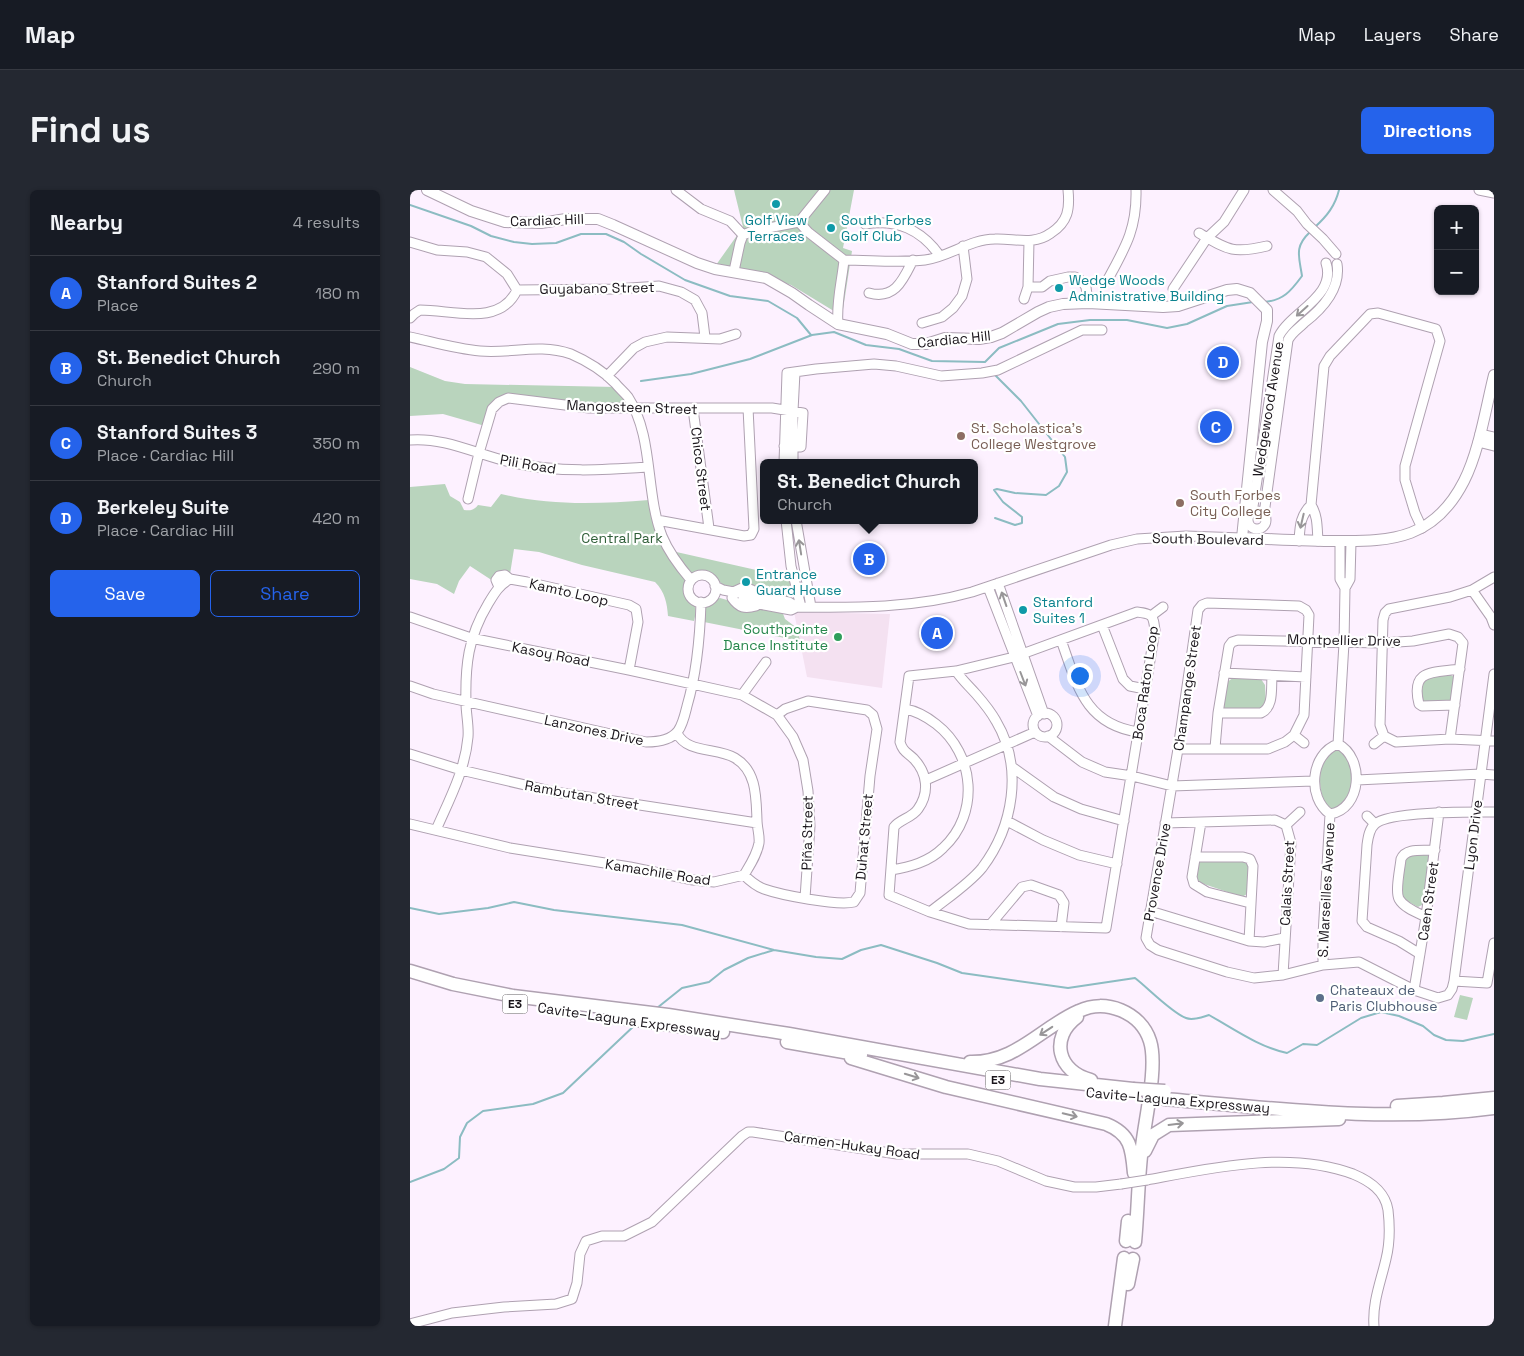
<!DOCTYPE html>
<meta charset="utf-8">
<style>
:root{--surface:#171b24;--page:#242831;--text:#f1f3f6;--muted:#9ea1a6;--line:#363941;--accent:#2563eb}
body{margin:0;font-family:"Space Grotesk",sans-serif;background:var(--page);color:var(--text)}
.controls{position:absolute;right:15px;top:15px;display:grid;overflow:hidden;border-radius:8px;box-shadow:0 1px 4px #0004}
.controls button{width:45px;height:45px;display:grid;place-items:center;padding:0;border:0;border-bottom:1px solid var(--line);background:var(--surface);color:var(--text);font:25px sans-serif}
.you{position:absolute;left:669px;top:485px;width:18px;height:18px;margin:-12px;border:4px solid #fff;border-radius:50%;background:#1a73e8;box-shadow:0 0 0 8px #1a73e833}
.badge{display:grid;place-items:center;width:32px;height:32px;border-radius:50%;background:var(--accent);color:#fff;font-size:16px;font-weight:700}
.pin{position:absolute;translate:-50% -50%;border:2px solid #fff;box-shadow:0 1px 5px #0006}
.popup{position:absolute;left:350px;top:269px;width:218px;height:65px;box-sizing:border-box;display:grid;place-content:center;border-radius:8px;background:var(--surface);filter:drop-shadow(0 1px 4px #0005);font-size:16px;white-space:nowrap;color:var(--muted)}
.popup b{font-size:19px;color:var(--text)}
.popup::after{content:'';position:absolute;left:50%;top:100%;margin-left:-10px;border:10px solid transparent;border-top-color:var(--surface)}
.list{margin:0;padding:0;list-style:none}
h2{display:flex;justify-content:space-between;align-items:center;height:65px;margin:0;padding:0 20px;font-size:21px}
h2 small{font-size:16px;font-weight:400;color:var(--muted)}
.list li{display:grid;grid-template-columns:32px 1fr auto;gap:15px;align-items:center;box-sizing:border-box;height:75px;padding:0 20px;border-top:1px solid var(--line)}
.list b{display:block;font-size:19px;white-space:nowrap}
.list p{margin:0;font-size:16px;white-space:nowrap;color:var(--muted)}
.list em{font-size:16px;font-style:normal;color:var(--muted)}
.actions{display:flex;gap:10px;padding:15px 20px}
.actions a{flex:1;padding:11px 0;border:1px solid var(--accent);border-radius:8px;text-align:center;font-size:18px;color:var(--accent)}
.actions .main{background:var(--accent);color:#fff}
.map{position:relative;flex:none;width:1084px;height:1136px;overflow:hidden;border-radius:8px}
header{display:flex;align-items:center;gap:30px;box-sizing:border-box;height:70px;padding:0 25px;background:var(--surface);border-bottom:1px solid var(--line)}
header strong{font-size:24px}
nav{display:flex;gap:28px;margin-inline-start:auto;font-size:18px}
.intro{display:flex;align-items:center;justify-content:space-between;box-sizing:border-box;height:120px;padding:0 30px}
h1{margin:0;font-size:35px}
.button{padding:12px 22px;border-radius:8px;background:var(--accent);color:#fff;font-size:18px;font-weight:700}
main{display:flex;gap:30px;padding:0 30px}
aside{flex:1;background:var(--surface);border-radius:8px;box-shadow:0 1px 4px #0004}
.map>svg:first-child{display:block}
.commercial{fill:#f4e1f1}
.green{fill:#b9d4bd}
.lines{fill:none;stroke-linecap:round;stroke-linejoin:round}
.stream{stroke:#8cbcc2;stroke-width:2}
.minor-casing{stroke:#afa1b1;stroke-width:11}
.major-casing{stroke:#afa1b1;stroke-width:12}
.highway-casing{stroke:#afa1b1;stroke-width:15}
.minor{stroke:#fff;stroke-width:9}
.major{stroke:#fff;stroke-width:10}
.highway{stroke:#fff;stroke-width:12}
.minor-bridge-casing{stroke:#afa1b1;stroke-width:11;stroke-linecap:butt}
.highway-bridge-casing{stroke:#afa1b1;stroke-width:15;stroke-linecap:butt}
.minor-bridge{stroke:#fff;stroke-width:9}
.highway-bridge{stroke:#fff;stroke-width:12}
.oneway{stroke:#989698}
.culture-dot{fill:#0f9aa8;stroke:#fff;stroke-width:2}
.education-dot{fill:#8d6e63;stroke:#fff;stroke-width:2}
.leisure-dot{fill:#2e9e5b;stroke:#fff;stroke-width:2}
.service-dot{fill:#5c6f8a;stroke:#fff;stroke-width:2}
.labels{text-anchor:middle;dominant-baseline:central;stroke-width:4.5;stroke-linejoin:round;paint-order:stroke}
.shield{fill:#fff;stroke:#5f5b5f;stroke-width:1}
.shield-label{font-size:12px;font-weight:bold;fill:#1a151b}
.street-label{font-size:14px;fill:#1a151b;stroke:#fff}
.culture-label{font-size:14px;fill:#0d838f;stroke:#fff;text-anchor:start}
.education-label{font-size:14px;fill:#785e54;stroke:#fff;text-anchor:start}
.park-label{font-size:14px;fill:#2f5e38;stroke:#fff}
.leisure-label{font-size:14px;fill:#27864d;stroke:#fff;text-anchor:end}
.service-label{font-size:14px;fill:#4e5e75;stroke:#fff;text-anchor:start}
</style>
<header>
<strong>Map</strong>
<nav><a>Map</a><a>Layers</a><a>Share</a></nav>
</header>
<div class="intro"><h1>Find us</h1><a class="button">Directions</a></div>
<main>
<aside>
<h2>Nearby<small>4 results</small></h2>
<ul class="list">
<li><span class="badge">A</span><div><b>Stanford Suites 2</b><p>Place</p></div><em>180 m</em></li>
<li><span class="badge">B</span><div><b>St. Benedict Church</b><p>Church</p></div><em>290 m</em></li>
<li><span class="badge">C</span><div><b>Stanford Suites 3</b><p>Place · Cardiac Hill</p></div><em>350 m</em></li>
<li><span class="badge">D</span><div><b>Berkeley Suite</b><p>Place · Cardiac Hill</p></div><em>420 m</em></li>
</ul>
<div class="actions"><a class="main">Save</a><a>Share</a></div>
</aside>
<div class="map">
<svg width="1084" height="1136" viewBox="0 0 1084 1136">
<rect width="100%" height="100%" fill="#fdf1ff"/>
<path class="commercial" d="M384 422 480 424 472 498 397 487Z"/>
<path class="green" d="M324 0H444L433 58 442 61 432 126 381 95 336 79 306 75 333 37Z
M0 177 35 191 55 194 206 197 214 206 215 217 89 212 75 236 33 224 0 226Z
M35 294 40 306 50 312 54 320C61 321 64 320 68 315L81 317 91 304C140 316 189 314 239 310 243 328 249 346 256 362 261 372 268 379 274 388 277 393 275 398 277 403 282 417 289 412 284 431L258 426C257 413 255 402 245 392L172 375 129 362 104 359 100 384 83 391 60 376 49 391 44 404 27 394 0 389V297Z
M262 361 382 388 384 404 378 409 314 396 304 386 298 382 279 383Z
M310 408 345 418 372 421 375 429 387 438 390 451 294 432 295 416 305 409Z
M1039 484 1046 488 1042 511 1014 512 1011 509 1012 492 1017 488Z
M823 488 851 489 855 495 856 514 850 519H814L813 517 817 492Z
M930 559C943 566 945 590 941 603 939 608 935 613 932 617L919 619C906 604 905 563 930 559Z
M1017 664 1020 667 1014 714 1008 717 995 710 992 706 995 669 1000 665Z
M834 670 839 675 837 704 832 707 788 692 785 689 788 673 790 671Z
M1050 805 1063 808 1057 830 1044 827Z"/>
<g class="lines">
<path class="stream" d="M0 15 61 36 81 46 104 52 122 54 146 53 171 44H196L214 52 231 64 275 90 320 106 358 111 387 128 401 145
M905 37C917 26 925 16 929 0
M853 112C873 111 881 101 892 86 889 66 884 57 900 42
M231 191 281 184 340 169 402 145 424 142 456 155 489 159 522 171 575 172 589 158 648 134 680 130H717L757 138 777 134 817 116 843 112
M585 328 605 335 612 333V327L593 312 584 300 587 299 605 303 636 305 649 296 657 282 655 267 611 211 585 185
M0 718 29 724 78 718 104 712 144 720 272 735 364 760 406 767 432 769 451 760 471 755 527 773 552 783 658 798 725 788C738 798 762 823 776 828 783 831 792 827 799 825 824 839 849 857 877 863L893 854 907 855 951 828 971 822 989 826 1013 836 1024 845 1036 850 1053 851 1084 844
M247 818 272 798 299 792 314 780 338 768 364 760
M0 992 34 979 49 968 50 947 57 933 73 921 123 914 153 903 226 834"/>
<g class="minor-casing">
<path id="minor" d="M266 0 291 19 320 31 333 45
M863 0 887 21 897 34 913 49 926 64
M1069 0 1084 3
M389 32 398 42 434 70C432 91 426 112 428 134
M455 34C487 29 511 39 530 66
M789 43C818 60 823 64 857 56
M0 52 27 60 57 62 76 67 97 84 107 100C90 137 43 120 10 120L4 124 0 128
M434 70C461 70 489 73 515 70 539 67 560 49 585 49 604 48 623 56 641 43 658 32 660 19 658 0
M324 81 330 53 333 45 343 41 389 32 415 0
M697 91C715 58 727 39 726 0
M618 97H632L640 91 658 87H665L672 91 676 97 678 113
M763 99 797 48 814 32 834 0
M107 100 206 99 249 96 271 102 285 110 292 123 295 147
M459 103C485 110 493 90 503 70
M614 109 618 97 619 51
M512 133 532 127 543 118 552 106 557 89 553 56
M0 147C23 152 46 159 70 161 102 164 128 153 161 164 177 171 192 180 205 193 209 198 214 202 218 207 244 247 235 302 252 346 259 363 269 376 281 390
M197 186 224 158 235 152 257 147 310 149 326 144
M283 219 299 338
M1070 244 1084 247
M0 250C36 247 70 266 104 273 149 283 193 280 238 277
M1068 252 1084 256
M374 273 377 183 406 179 464 174 486 176 531 186 572 183 588 180 672 140H692
M383 273V221L385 182
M58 309 69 263 82 219 89 212 98 208 179 218H362L393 223 391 257 374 256
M901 315C908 326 907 338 908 351
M838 330a9 9 0 1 1 18 0a9 9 0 1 1-18 0Z
M842 323 869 146C881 122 927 106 916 73
M854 324 878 150C882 142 888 139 894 133 912 119 931 99 927 74
M247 330 334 346 341 345 344 339 338 218
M376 330 381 376 391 417
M386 330 401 417
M889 351C890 336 890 326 901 315L914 176 920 166 960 124 968 123 1026 139 1030 151 995 276V290L1005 323 1012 338
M930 351V389L935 398
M278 399a14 14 0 1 1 28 0a14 14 0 1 1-28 0Z
M1084 387 1062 400 1040 407 979 419 975 423 973 430 970 535 974 546 986 552 1040 549 1084 551
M588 393 634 524
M305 396 313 400 329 403
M89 397 86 390 89 386 95 385 100 389
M578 397 628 526
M1062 400 1081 427 1084 435
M334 404 379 412 387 417
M332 411 381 420 387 417C445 418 506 418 562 402L701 355 727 349 776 346 832 348
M346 416C335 419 329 418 322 408L323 402 334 397 342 400 348 407
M727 422C743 424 743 425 745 440L696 738 559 734 520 722 479 705 484 637C490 629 502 628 508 619 520 602 517 583 504 569 497 562 493 562 490 552L499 486 546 481 604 467Z
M741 426 753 417
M0 427 61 448 219 480 332 505 367 525 383 547 393 570 398 601 400 636 395 708
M692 435 713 489 720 496 735 499
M651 450C667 494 674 534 728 542
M814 483 896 487
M0 496 23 504 236 552C246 552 261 550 268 541 273 534 275 524 277 516 287 482 290 448 291 412
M332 505 356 472
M1045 515 1012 516 1009 514C1000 478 1024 483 1050 479
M808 523H851C864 517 861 499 862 486
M623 535a12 12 0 1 1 24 0a12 12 0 1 1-24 0Z
M884 545 894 553
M638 546 672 572 695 582 722 586 762 596 903 591
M928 554 934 453 935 398 940 389 941 352
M928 554C955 568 952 619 920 624 897 608 900 564 928 554Z
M964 554 974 546
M805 558 808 523 819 456 822 452 828 450 972 453 1003 451 1039 444 1048 447 1053 453 1040 549
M768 559H858L875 552 884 545 894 525 899 425 896 420 889 416 797 413 792 415 788 420 768 559 736 748 740 755 748 760 817 782 844 788 873 785 913 775 949 772 1004 800 1028 808 1038 805 1042 799 1044 791 1084 484
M0 564 51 580 145 602 347 633
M602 577 644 607 671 619 714 631
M516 590 625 542
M947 590 1071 584 1084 585
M957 626 965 634
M597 631 633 650 669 665 707 674
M791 632 782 687 784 694 797 702 840 713
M755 633 865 630 876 635 881 653 873 785
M0 634 100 658 220 677 283 690 304 692 334 685C340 675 347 665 349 653 350 646 347 638 347 630 346 608 347 581 325 568 307 557 277 564 267 543
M876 635 890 622
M26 640C39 610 55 581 58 547 59 536 56 524 56 513 55 476 58 447 78 414 84 404 89 395 100 389L117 392 219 415 226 419 228 432 219 480
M785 667H833L840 669 843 676 839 751
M481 680C500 677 519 672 533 658 570 624 565 564 526 534 517 527 507 521 495 519
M334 685C340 691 346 696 354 699 371 705 427 716 444 712L450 703 460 586 467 539 463 525 457 520 398 511 375 519 367 525
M740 721 839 751 854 752 874 748
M520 722C536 709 559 694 572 678 603 637 614 578 586 531 581 522 573 512 566 504 559 496 552 490 546 481
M1016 727C1008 723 994 718 989 709 985 701 990 679 991 669 996 657 1014 661 1025 660
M580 735 612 697 621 695 649 705 654 713 651 737
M1010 764 989 751 957 737 952 731 957 655C958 648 959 639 965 634 979 621 1063 622 1084 622
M913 775V745L920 624
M1044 791 1077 793 1084 753
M1004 800 1016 727 1029 622
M737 990C801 978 879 960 943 984 960 991 975 1001 978 1020 980 1037 980 1053 976 1069 971 1091 962 1113 964 1136
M0 1134 42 1123 94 1117 146 1114 162 1109 167 1093 170 1064 176 1051 192 1046H214L242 1032 332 946 338 942H343L487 964H558L588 971 636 991 664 997H686L711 994"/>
</g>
<g class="major-casing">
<path id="major" d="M17 0 61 21 95 32 131 33 156 29H188L203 35 287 73 305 79 356 88 382 103 399 115 428 134 477 144 502 154H516L535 148 569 149 581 147 592 143 628 122 639 117 653 114 678 113 753 117 768 116 817 100 827 99 840 103 857 120V131L852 152 832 348C863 349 895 351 926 351 984 352 1025 348 1054 291 1069 262 1076 217 1084 185"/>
</g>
<g class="highway-casing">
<path id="highway" d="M0 781 43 794 103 806 258 825 379 844 630 889 723 899
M204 827 313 842
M667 827C639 848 648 882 681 890
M377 852 451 865
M441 868 536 897 696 934C721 944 722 959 724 983
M560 872C606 873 630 838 669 821 695 808 731 822 740 851 748 876 735 929 732 957 728 989 728 1020 725 1052
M754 909C863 918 975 933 1084 918
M987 916 1033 913 1084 908
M735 961 743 945 759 935 929 929
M716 1051 718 1031
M718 1094 723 1069
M705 1136 714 1068"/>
</g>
<use href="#minor" class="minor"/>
<use href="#major" class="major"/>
<use href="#highway" class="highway"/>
<g class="minor-bridge-casing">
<path id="minor-bridge" d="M711 994 737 990"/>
</g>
<g class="highway-bridge-casing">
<path id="highway-bridge" d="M723 899 755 901"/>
</g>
<use href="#minor-bridge" class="minor-bridge"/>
<use href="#highway-bridge" class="highway-bridge"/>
</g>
<defs><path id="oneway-shaft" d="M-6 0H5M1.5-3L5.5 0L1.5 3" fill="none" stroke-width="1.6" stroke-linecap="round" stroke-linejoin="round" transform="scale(1.25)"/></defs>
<g class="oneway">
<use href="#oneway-shaft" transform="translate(892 121) rotate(138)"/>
<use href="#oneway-shaft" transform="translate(892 331) rotate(103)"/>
<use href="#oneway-shaft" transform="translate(390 357) rotate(-99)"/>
<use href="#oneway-shaft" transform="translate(594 409) rotate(-109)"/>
<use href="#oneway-shaft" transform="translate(613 489) rotate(69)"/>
<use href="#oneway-shaft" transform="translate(636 841) rotate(147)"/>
<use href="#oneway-shaft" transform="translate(502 886) rotate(17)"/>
<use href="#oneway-shaft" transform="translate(660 925) rotate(13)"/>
<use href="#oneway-shaft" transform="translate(766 934) rotate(-7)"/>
</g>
<g class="culture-dot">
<circle cx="366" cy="14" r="5"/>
<circle cx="421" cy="38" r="5"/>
<circle cx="649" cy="98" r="5"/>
<circle cx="336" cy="392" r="5"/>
<circle cx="613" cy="420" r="5"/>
</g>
<g class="education-dot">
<circle cx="551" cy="246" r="5"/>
<circle cx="770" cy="313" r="5"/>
</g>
<circle class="leisure-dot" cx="428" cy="447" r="5"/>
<circle class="service-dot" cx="910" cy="808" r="5"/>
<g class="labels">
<g class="shield">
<rect x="92.5" y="804.5" width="25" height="19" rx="4"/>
<rect x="575.5" y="880.5" width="25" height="19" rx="4"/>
</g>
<g class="shield-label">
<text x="105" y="814">E3</text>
<text x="588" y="890">E3</text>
</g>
<g class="street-label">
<text transform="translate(137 30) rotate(-2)">Cardiac Hill</text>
<text transform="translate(187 98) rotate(-1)">Guyabano Street</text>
<text transform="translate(544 149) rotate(-6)">Cardiac Hill</text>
<text transform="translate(222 217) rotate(2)">Mangosteen Street</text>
<text transform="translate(858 219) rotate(-81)">Wedgewood Avenue</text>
<text transform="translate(118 274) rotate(10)">Pili Road</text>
<text transform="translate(291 279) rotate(83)">Chico Street</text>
<text transform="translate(798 349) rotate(1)">South Boulevard</text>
<text transform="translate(159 402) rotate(13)">Kamto Loop</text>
<text transform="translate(934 450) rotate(1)">Montpellier Drive</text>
<text transform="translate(141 464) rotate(11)">Kasoy Road</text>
<text transform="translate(735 493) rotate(-82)">Boca Raton Loop</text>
<text transform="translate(777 498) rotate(-82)">Champange Street</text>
<text transform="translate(184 540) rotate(12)">Lanzones Drive</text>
<text transform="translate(172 605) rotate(10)">Rambutan Street</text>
<text transform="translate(397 643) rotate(-89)">Piña Street</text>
<text transform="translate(1063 645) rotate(-83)">Lyon Drive</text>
<text transform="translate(454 647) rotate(-85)">Duhat Street</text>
<text transform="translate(248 682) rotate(9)">Kamachile Road</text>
<text transform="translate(747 682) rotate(-80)">Provence Drive</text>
<text transform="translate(877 693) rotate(-87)">Calais Street</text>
<text transform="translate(916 700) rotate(-87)">S. Marseilles Avenue</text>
<text transform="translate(1018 711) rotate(-82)">Caen Street</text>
<text transform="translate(219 830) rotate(8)">Cavite–Laguna Expressway</text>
<text transform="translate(768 910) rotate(5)">Cavite–Laguna Expressway</text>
<text transform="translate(442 955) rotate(8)">Carmen-Hukay Road</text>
</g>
<g class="culture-label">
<text x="366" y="30" text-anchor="middle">Golf View<tspan x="366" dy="16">Terraces</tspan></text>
<text x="431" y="30">South Forbes<tspan x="431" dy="16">Golf Club</tspan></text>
<text x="659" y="90">Wedge Woods<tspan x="659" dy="16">Administrative Building</tspan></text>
<text x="346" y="384">Entrance<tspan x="346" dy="16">Guard House</tspan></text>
<text x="623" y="412">Stanford<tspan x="623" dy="16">Suites 1</tspan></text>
</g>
<g class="education-label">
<text x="561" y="238">St. Scholastica's<tspan x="561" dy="16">College Westgrove</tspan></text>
<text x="780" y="305">South Forbes<tspan x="780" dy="16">City College</tspan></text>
</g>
<g class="park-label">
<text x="212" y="348">Central Park</text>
</g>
<g class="leisure-label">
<text x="418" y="439">Southpointe<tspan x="418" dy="16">Dance Institute</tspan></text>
</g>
<g class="service-label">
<text x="920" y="800">Chateaux de<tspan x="920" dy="16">Paris Clubhouse</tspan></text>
</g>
</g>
</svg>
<div class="controls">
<button>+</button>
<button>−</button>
</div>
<div class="you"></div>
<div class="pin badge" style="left:527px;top:443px">A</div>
<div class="pin badge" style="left:459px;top:369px">B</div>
<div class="popup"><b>St. Benedict Church</b>Church</div>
<div class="pin badge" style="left:806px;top:237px">C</div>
<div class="pin badge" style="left:813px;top:172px">D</div>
</div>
</main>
